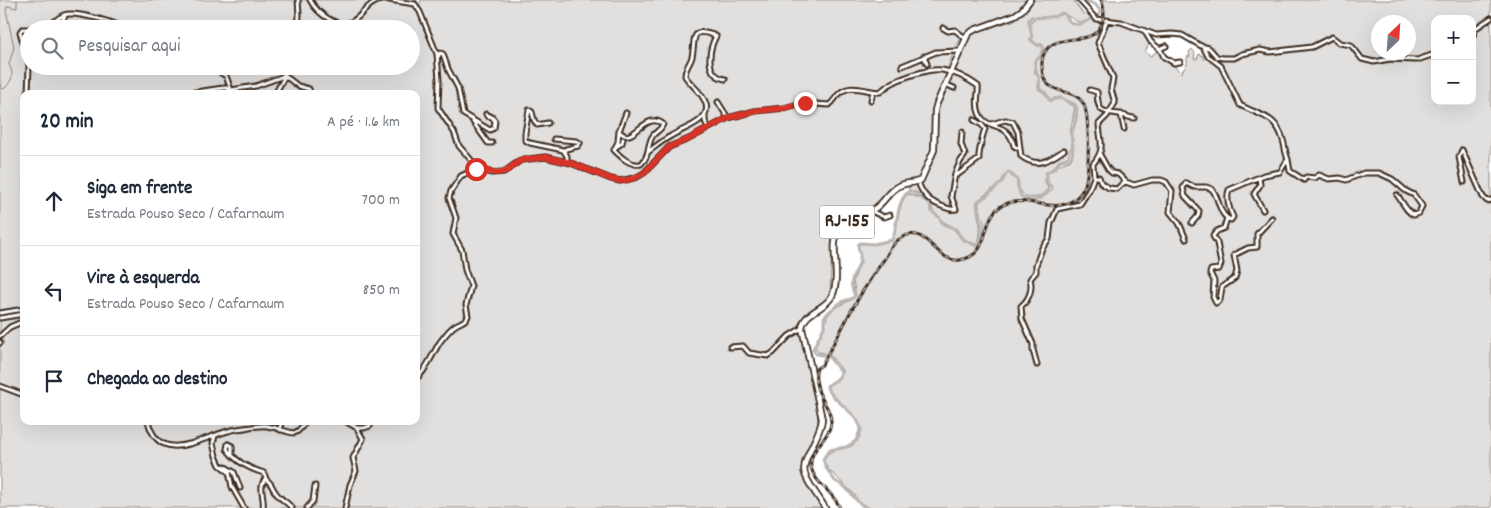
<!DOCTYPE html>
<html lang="pt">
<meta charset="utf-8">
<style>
:root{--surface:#fff;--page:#f6f6f7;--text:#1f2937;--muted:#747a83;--line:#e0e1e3}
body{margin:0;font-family:Dekko,sans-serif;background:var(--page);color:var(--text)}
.controls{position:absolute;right:15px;top:15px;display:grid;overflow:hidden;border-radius:10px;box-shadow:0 5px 20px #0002}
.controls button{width:45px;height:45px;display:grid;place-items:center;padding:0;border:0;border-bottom:1px solid var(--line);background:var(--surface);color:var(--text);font:25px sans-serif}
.compass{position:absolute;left:1371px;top:15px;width:45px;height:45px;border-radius:50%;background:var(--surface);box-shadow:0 5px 20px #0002;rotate:25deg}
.stop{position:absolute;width:15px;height:15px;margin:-11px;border:4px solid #d93025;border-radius:50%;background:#fff}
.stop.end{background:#d93025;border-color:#fff;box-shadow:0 1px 5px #0008}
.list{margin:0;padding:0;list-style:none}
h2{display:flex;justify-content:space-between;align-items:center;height:65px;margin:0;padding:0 20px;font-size:21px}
h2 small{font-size:16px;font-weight:400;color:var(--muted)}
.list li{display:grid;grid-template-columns:32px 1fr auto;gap:15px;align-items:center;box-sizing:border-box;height:90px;padding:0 20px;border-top:1px solid var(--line)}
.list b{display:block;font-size:19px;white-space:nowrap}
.list p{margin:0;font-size:16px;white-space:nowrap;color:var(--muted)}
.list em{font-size:16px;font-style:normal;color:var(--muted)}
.icon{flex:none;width:28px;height:28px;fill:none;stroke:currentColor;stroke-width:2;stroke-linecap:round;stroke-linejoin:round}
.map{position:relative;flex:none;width:1491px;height:508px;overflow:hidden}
.search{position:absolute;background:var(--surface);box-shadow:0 5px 20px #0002;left:20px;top:20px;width:400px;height:55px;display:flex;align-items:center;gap:12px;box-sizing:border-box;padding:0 18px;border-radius:28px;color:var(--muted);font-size:19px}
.panel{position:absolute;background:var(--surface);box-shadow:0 5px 20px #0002;left:20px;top:90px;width:400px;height:335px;border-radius:10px}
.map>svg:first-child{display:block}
.green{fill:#e2e0de;stroke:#8e857e;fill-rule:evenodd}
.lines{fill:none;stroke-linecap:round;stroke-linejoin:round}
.stream{stroke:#887e77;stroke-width:1}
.river{stroke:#bcb6b3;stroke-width:3}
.minor-casing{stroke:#3b2a1e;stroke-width:7}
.major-casing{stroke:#3b2a1e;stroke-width:8}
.minor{stroke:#fff;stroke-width:3}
.major{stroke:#fff;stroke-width:4.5}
.rail-casing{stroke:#3b2a1e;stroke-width:3}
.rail{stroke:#fff;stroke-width:1;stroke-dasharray:4;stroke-linecap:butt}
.route{stroke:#d93025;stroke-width:6}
.labels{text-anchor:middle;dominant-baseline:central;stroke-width:5;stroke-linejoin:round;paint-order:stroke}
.shield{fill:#fff;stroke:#766a62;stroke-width:1}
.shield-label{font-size:19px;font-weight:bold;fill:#3b2a1e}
</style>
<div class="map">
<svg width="1491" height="508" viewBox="0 0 1491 508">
<rect width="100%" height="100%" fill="#fff"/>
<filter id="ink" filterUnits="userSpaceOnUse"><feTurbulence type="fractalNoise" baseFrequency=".02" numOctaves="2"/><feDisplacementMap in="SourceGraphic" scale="10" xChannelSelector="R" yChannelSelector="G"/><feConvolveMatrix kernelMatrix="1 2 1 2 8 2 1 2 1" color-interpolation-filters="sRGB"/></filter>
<g filter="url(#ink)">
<path class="green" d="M0 0H417L415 5 436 56 437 80 436 103 438 113 451 131 458 148 464 155 479 171 492 175H503L525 161 547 160 573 166 612 181 628 182 643 177 668 151 728 120 755 113 778 111 803 105 826 108 832 105 840 95 848 91 860 90 880 94C896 82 928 66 947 73L936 101 934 146 921 177 919 179 895 185 874 206 846 218 838 225 833 235 832 243 830 293C823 306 805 308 799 324L805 357 817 409 818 423 812 444 801 469 803 477 823 508H0ZM29 29H411V66H29ZM24 94H416V421H24Z
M421 0H1028C1009 23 977 17 961 38 955 47 951 59 947 70 933 65 900 75 887 83 883 85 881 88 877 90 865 89 849 83 838 91 834 95 832 100 828 103L805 101 782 106 760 108 742 114 729 116 686 139 672 144 662 151 640 174 623 179 610 177 545 155 524 157 514 161 504 169 489 170 479 166 460 144 455 131 440 109 439 58 419 8V5Z
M1034 0H1075V3L1084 15 1087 12 1092 17C1078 28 1074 18 1062 13 1053 17 1041 18 1031 16L1028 20 1031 36 1030 39 1037 45 1042 47 1040 56 1034 61 1035 74 1039 77 1038 88 1045 94 1049 101H1053L1059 98 1075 107 1070 133 1072 144 1068 157 1060 159 1054 167 1045 173V182L1048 188C1043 196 1029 203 1022 193 1016 185 1020 175 1007 172L1000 183 977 201C975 215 985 226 977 244L969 242 963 238 955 228 944 222 933 212 931 202 916 192 909 191V186L917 185 923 182 937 152 938 109 962 49 972 35 978 31 1013 21 1029 8Z
M1103 0H1491V17L1477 25 1472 36V19H1435V53L1418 59 1402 58 1378 62 1364 60 1352 46 1340 43 1335 38 1315 46 1273 51 1258 49 1231 57 1218 56 1189 37 1156 34 1123 21 1106 18ZM1378 22H1408V52H1378Z
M1063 14C1075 26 1077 29 1093 18L1097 20H1107L1097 44 1112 76 1111 93 1114 104 1106 117 1099 122 1098 126 1110 115 1116 104C1115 94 1111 88 1115 78L1100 43 1109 22C1118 20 1137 25 1144 32 1146 35 1148 39 1150 42L1145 52 1151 56 1157 51C1165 60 1174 64 1181 73L1187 64V57L1190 56 1189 52 1192 49 1195 53 1194 59H1197L1199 54 1203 56 1204 59 1209 57 1220 67 1239 104 1276 124 1283 141 1286 156 1282 168 1278 172 1267 174 1229 188 1226 193 1231 219 1224 214 1214 189C1206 184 1196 186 1187 182 1196 190 1208 184 1213 190 1222 200 1216 215 1230 220L1234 217 1230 211 1228 192 1230 190 1266 176 1280 173 1288 160V155L1284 136 1277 122 1240 101 1232 89 1222 65 1208 54 1204 47 1208 48 1218 58 1233 59 1257 52 1273 53 1313 48 1333 38 1338 44 1351 47 1361 60 1373 63 1394 59 1418 61 1435 55V101H1472V40L1478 27 1491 19V508H870L860 503 854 494 828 469 824 461C828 444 849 454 858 440 860 437 861 432 862 428 856 412 829 397 828 386 834 382 843 379 842 370L829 354 818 352 815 347 825 327 827 316 835 308 851 300 856 296 853 281 861 262 858 245 861 244H877L892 241C900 226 896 204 908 194L920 198 930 205V211L938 217 943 225 953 228 962 240 977 247 982 243C983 236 985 229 984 222 983 215 978 210 979 202L989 195 996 187 1001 184 1008 173 1017 181V187L1022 197C1035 204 1045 199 1053 188L1048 183 1047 173C1054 169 1062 162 1070 161 1076 152 1073 145 1072 135L1077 118V106L1060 97 1050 99 1048 95 1040 88V79L1037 73 1036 61 1043 56 1044 47 1042 44H1037L1032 39 1030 24 1033 19 1054 17Z"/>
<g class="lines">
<path class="stream" d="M0 84 1 88 4 89C13 80 14 75 9 64L14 47 6 10 7 6 17 8V0"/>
<path class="river" d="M867 508 860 504 844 486 835 481 826 468 823 459 829 450 846 447 853 443 857 439 861 427C858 423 858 420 855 417 846 407 833 399 827 388V386C833 381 841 379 841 371 834 367 832 357 825 354L822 355 816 354 813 349 824 327V317C830 311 837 304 844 301 849 299 851 300 855 296 845 275 860 274 860 257 861 253 858 250 858 245L860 243 874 244 892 240C898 226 896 202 908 192H912L930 203 931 211 939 217 943 224 956 229 961 238 977 246C988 232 977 215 978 201 986 198 994 189 1001 183 1004 181 1004 176 1007 173L1009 172 1018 181C1018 186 1018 193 1022 197 1026 199 1027 198 1031 198 1041 198 1047 197 1050 186L1047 182V173L1055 168 1061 160H1069C1075 151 1073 144 1071 134L1074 126 1077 108 1074 104 1060 98 1049 100 1046 93 1039 89V77L1036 73 1035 61 1041 56 1043 46 1037 45 1030 39 1032 37 1029 21 1031 17C1038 19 1048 17 1055 16 1057 16 1059 13 1062 13 1067 14 1067 19 1070 22 1080 29 1091 17 1099 15L1100 11 1096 5 1085 0"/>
<g class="minor-casing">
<path id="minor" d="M310 0C315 9 320 14 329 19 359 36 361 1 383 0
M389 0 415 4
M1079 0 1096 19 1121 22 1156 35 1172 34 1182 35 1201 46 1209 48 1217 57 1223 58H1234L1242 54 1260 50 1270 52 1312 47 1332 37 1340 43 1351 45 1362 59 1374 62 1390 59 1417 60 1435 54
M415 4 420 12 437 54 439 80 438 108 454 132 459 146 478 168 491 173 504 172 521 160 545 157 571 163 611 179 620 181 629 179 637 177 644 173 669 147 689 139 728 118 755 111 784 108 802 103 829 105C834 102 835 97 840 93 850 83 868 92 880 92 883 90 885 87 889 85 900 78 929 68 942 70 955 72 968 79 978 86 979 95 975 103 979 113 986 132 1008 119 1014 146L1020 149 1021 156C1037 169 1050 160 1064 150
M1107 20 1098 43 1113 78 1111 89 1115 103 1107 116 1099 124C1100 142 1106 148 1093 164L1094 177H1099L1101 183 1109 188 1117 189 1122 184 1126 182 1134 185 1152 180H1161L1166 182 1172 191 1170 212 1179 223 1186 239
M943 28 948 31 955 30 965 38
M29 29H22L20 32 29 64
M44 29C51 25 57 18 64 15 74 11 116 22 125 29
M58 29 65 16
M298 29 299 15 298 0
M1145 32 1151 42 1160 49 1164 57 1174 63 1180 62
M1472 38 1476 28 1491 18
M1159 49 1166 46
M924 56 927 64
M438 57 440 53 443 54 448 69 458 88 463 114 490 130 494 128 495 121 492 117 487 116 486 114 492 117
M210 66 226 76 231 90
M902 66 936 52 959 51
M284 75 298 86 309 89 310 94
M945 84 954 88
M1090 90 1097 92C1098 111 1100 112 1119 114 1125 115 1128 118 1134 118
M28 94 29 66
M182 94 223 88H227L230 91
M226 94 231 90 256 86 281 77 284 75 290 66
M275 94 285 76
M871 100 873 92
M718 102 728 118
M1121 114 1124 129
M705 115V121L708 128
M473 122 488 143H492
M548 123 537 125 534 120 532 112 529 110 525 133V140L530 143 563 150 567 156V162
M991 124 1005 120 1013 122 1018 132 1020 149
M619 130 618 142 614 150C621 157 630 166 641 164 650 156 647 146 652 137 655 131 661 131 663 124 644 110 633 148 619 131L626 113
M554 139 576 141 580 143 578 146 566 149 564 151
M616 147 622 143 623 139
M648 152C655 147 663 140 671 136 681 129 711 122 706 104 702 91 691 86 685 76 685 68 690 64 692 57 696 38 689 26 716 36 709 49 704 75 725 79
M1100 155 1108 169 1112 173 1118 174 1126 182
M1288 160 1290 171 1304 180 1306 177 1315 178 1319 175 1329 179 1340 178 1346 180 1364 173H1379L1392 179 1406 191 1414 195 1422 206 1419 213 1414 215C1406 212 1403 202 1397 195
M956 173 957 175 960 173 979 159C978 155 983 133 985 129L982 125 974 120
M1259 178 1260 185 1254 194 1263 210
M918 182C923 196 930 202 944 207 949 209 951 210 956 209L951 196 955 174 960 162 965 155 961 144 962 132
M1464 182 1459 157 1462 150 1483 197 1487 201 1491 200
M871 211 884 217 890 215
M1227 218 1224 228 1217 231 1213 236 1217 243 1221 264 1219 269 1211 270 1210 273 1214 281 1213 297 1216 303 1220 300 1222 287 1235 278 1237 271 1234 255 1248 248 1257 247V234L1272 218
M1192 223 1198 216 1199 211 1185 196 1183 188 1186 183 1194 187H1206L1212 189C1220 199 1218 215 1231 220L1233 217C1229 210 1226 197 1229 190L1264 175 1280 172 1288 159C1285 153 1285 146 1283 140 1276 115 1260 116 1240 105L1221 66 1208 56 1203 47
M0 313 24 309
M0 318 24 314
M0 336 10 327 24 321
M0 342V343
M730 347 743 346 749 353 768 356 773 353 789 336 802 328
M1037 365 1033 350V344L1022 319 1021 306C1029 300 1033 289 1030 279L1036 272V265L1042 248 1049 239 1051 223 1057 209 1080 204 1089 190 1094 177
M416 378C424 375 434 351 440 342 444 337 448 331 453 327 458 322 465 323 468 316L466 305 471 286 465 270 462 250 453 234 456 218 449 198 451 191 461 176 478 168
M0 386 24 395
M148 421C160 470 207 433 237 429 246 428 258 425 267 426 276 427 285 432 294 433L298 431 307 421
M317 421H319
M345 421 357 428H364L370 426 372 421
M280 430 281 421
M215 436 213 443 216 456 220 465 229 472 232 487 244 508
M232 455V446L228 444 227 449C236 462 250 469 264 473L266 479
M224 466 234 472 240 488
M263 508C265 498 258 488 265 479 272 482 271 487 276 493 280 499 287 502 292 508
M307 508 313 501 315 486
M345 508 350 485 356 471 353 458 363 439 357 428"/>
</g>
<g class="major-casing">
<path id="major" d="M825 508C819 497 809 486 805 474 800 460 821 436 822 419L802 328C804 311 825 310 832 296 840 280 833 258 835 242 837 218 862 219 877 207 885 201 890 190 899 186 906 182 914 184 921 180L934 150 935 110 937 103 968 34 974 30 1015 15 1022 10 1030 0"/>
</g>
<use href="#minor" class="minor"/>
<use href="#major" class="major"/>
<g class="rail-casing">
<path id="rail" d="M840 508C834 492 814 483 811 467 808 449 830 439 831 423 832 404 810 394 817 368L822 365C827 354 834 343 840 332 853 306 868 281 885 258 889 252 892 244 898 240 926 219 935 264 960 260 996 254 976 213 1008 203 1030 196 1058 216 1077 197 1081 193 1085 188 1086 181 1089 167 1090 114 1083 103 1071 84 1040 100 1042 62 1044 37 1070 41 1087 37 1103 33 1107 14 1101 0"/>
</g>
<use href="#rail" class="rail"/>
</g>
</g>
<g class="lines" filter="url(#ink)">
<path class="route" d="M476 169 498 173 508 170 521 160 545 157 571 163 611 179 620 181 628 180 637 177 644 173 669 147 689 139 728 118 755 111 784 108 805 103"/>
</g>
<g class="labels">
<rect class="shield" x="819.5" y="205.5" width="55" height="33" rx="4"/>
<g class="shield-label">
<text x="847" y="222">RJ-155</text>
</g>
</g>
</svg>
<div class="controls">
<button>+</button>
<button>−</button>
</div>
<svg class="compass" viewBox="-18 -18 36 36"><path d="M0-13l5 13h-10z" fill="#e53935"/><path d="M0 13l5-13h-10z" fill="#747a83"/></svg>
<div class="stop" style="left:476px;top:169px"></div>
<div class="stop end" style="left:805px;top:103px"></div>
<div class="search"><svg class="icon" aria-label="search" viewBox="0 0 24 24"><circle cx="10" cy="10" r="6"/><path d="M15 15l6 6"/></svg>Pesquisar aqui</div>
<section class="panel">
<h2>20 min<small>A pé · 1.6 km</small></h2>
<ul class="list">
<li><svg class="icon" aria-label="ahead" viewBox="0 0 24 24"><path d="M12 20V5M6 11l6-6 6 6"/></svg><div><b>Siga em frente</b><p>Estrada Pouso Seco / Cafarnaum</p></div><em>700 m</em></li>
<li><svg class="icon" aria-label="left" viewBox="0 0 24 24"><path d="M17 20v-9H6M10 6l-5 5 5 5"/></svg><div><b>Vire à esquerda</b><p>Estrada Pouso Seco / Cafarnaum</p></div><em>850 m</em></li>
<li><svg class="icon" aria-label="arrive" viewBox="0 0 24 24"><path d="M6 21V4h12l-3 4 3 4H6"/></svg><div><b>Chegada ao destino</b></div></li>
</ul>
</section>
</div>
